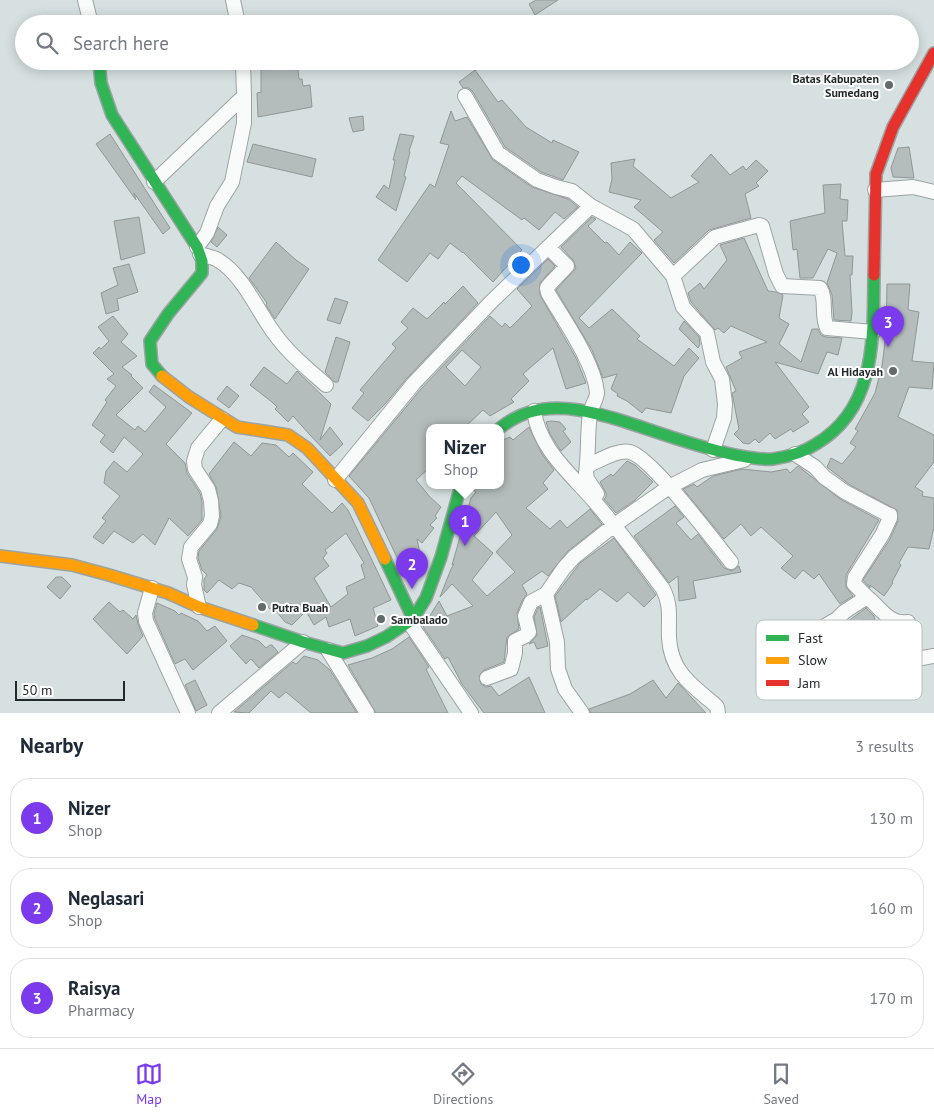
<!DOCTYPE html>
<style>
:root{--surface:#fff;--page:#f6f6f7;--text:#1f2937;--muted:#747a83;--line:#e0e1e3;--accent:#7c3aed}
body{margin:0;font-family:"PT Sans",sans-serif;background:var(--page);color:var(--text)}
.scale{position:absolute;left:15px;bottom:12px;width:110px;box-sizing:border-box;padding-left:5px;border:2px solid #242a2a;border-top:0;font-size:14px;line-height:18px;white-space:nowrap;color:#242a2a;-webkit-text-stroke:4px #fff;paint-order:stroke}
.you{position:absolute;left:520px;top:264px;width:18px;height:18px;margin:-12px;border:4px solid #fff;border-radius:50%;background:#1a73e8;box-shadow:0 0 0 8px #1a73e833}
.badge{display:grid;place-items:center;width:32px;height:32px;border-radius:50%;background:var(--accent);color:#fff;font-size:16px;font-weight:700}
.pin{position:absolute;translate:-50% -41px;filter:drop-shadow(0 1px 2px #0008)}
.pin::after{content:'';position:absolute;top:26px;width:18px;height:15px;background:inherit;clip-path:polygon(0 0,100% 0,50% 100%)}
.popup{position:absolute;left:426px;top:424px;width:78px;height:65px;box-sizing:border-box;display:grid;place-content:center;border-radius:10px;background:var(--surface);filter:drop-shadow(0 1px 4px #0005);font-size:16px;white-space:nowrap;color:var(--muted)}
.popup b{font-size:19px;color:var(--text)}
.popup::after{content:'';position:absolute;left:50%;top:100%;margin-left:-10px;border:10px solid transparent;border-top-color:var(--surface)}
.list{margin:0;padding:0;list-style:none}
h2{display:flex;justify-content:space-between;align-items:center;height:65px;margin:0;padding:0 20px;font-size:21px}
h2 small{font-size:16px;font-weight:400;color:var(--muted)}
.list li{display:grid;grid-template-columns:32px 1fr auto;gap:15px;align-items:center;box-sizing:border-box;height:80px;margin:0 10px 10px;padding:0 10px;border:1px solid var(--line);border-radius:20px}
.list b{display:block;font-size:19px;white-space:nowrap}
.list p{margin:0;font-size:16px;white-space:nowrap;color:var(--muted)}
.list em{font-size:16px;font-style:normal;color:var(--muted)}
.icon{flex:none;width:28px;height:28px;fill:none;stroke:currentColor;stroke-width:2;stroke-linecap:round;stroke-linejoin:round}
.map{position:relative;flex:none;width:934px;height:713px;overflow:hidden}
.search{position:absolute;background:var(--surface);box-shadow:0 2px 12px #0003;left:15px;right:15px;top:15px;height:55px;display:flex;align-items:center;gap:12px;box-sizing:border-box;padding:0 18px;border-radius:28px;color:var(--muted);font-size:19px}
.sheet{height:335px;background:var(--surface)}
nav{display:flex;justify-content:space-around;align-items:center;box-sizing:border-box;height:70px;border-top:1px solid var(--line);background:var(--surface);font-size:14px;color:var(--muted)}
nav a{display:grid;justify-items:center;gap:2px}
nav .on{color:var(--accent)}
.map>svg:first-child{display:block}
.building{fill:#b4bcbc;stroke:#909797;fill-rule:evenodd}
.lines{fill:none;stroke-linecap:round;stroke-linejoin:round}
.street-casing{stroke:#9ca3a3;stroke-width:16}
.fast-casing{stroke:#9ca3a3;stroke-width:14}
.slow-casing{stroke:#9ca3a3;stroke-width:14}
.jam-casing{stroke:#9ca3a3;stroke-width:14}
.street{stroke:#f9fafa;stroke-width:14}
.fast{stroke:#30b455;stroke-width:11}
.slow{stroke:#ff9f0a;stroke-width:11}
.jam{stroke:#e5322d;stroke-width:11}
.poi-dot{fill:#626a6a;stroke:#fff;stroke-width:2}
.labels{text-anchor:middle;dominant-baseline:central;stroke-width:4;stroke-linejoin:round;paint-order:stroke}
.poi-label{font-size:12px;font-weight:bold;fill:#242a2a;stroke:#fff;text-anchor:end}
.key{fill:#fff;stroke:#bdbfbf;stroke-width:1}
.key-label{font-size:14px;fill:#242a2a}
</style>
<div class="map">
<svg width="934" height="713" viewBox="0 0 934 713">
<rect width="100%" height="100%" fill="#d6e0e0"/>
<path class="building" d="M536 0H558L535 15 529 4Z
M261 61H297L299 79H302L303 86 310 85 312 107 258 117 257 93 261 92Z
M475 70 498 102 502 100 526 127 552 143 553 140 579 152 563 180 541 172 505 147 473 92 469 88H463L459 82Z
M451 111 455 121 467 117 493 160 532 187 568 199 578 207 564 219 555 212 539 230 524 218 522 220 462 176 456 183 522 250 493 282 463 252V253L450 243 438 259 430 253 407 282 378 260 430 184 435 187 449 145 440 143Z
M363 116 364 130 353 132 349 118Z
M110 134 170 228 163 234 134 193 136 200 96 144Z
M400 134 414 136 409 151 410 152 404 176 406 177 396 211 376 197 384 185 389 189 395 160H393Z
M253 144 316 159 312 177 247 162Z
M909 147 914 178 893 177 891 168 898 148Z
M711 154 730 175 743 166 746 170 756 160 768 171 756 183 759 186 745 194 751 218 709 230 674 263 654 240 663 232 634 207 641 200 609 192 612 179 611 163 635 159 633 166 671 198 699 182 691 176Z
M841 184 840 199 848 200 847 221H842L845 256H853L852 275H850L852 313 851 321 834 320 832 295 827 283 837 253 828 249 813 278H800L797 249 793 250 790 221 825 213 823 185Z
M139 217 145 253 121 260 114 221Z
M592 217 596 219 588 226 605 243 607 242 619 255 630 242 642 253 579 318 589 328 612 309 640 336 637 339 674 366 689 348 699 358 684 376 671 413 646 408 642 413 627 401 617 396 618 394 611 389 617 374 603 378 592 350 556 290 576 268 573 260 561 247Z
M218 227 227 235 217 247 211 242Z
M744 238 768 291 776 292 783 295 779 318 789 324 779 344 801 362 812 329H818L821 335 826 337 842 338 838 355 827 352 818 374 775 362 809 407 802 414 809 422 793 432 791 429 775 439 770 433 759 443 755 439 749 444 743 443 734 434 739 429 732 393 736 391 726 367 742 358 739 352 767 342 731 326 724 333 718 328 715 330 691 302 688 293 700 283 704 289 727 260 720 245Z
M276 242 296 260 309 269 275 319 266 305 267 303 249 278Z
M548 259 555 266 540 283V295L576 358 586 383 566 389 553 348 523 374 529 381 511 399 514 402 490 416 483 410 465 427H430V467L416 480 430 497 441 507 435 516 437 518 430 525 434 528 422 543 417 539 422 563 412 573 415 580 409 583 369 498 349 476 421 389 490 316 502 327 505 323 510 328 532 306 517 289ZM462 350 481 367 465 386 446 367Z
M129 264 138 292 117 299 119 310 106 314 101 293 118 285 113 268Z
M887 284H910L908 309 909 310 919 312 912 361 934 363 932 389 909 387 898 417 934 435V462L915 487 923 492 922 496 934 498V527L929 549 908 547 899 563 901 565 892 582 893 583 884 596 870 585V588L863 580 890 539 898 521 897 510 850 485 827 467 831 458 842 464 856 447 850 443 858 431 855 429 875 393 882 366 886 334Z
M463 286 478 303 408 377 385 404 368 421 352 408 364 393 360 390 396 348 392 344 408 328 401 322 413 308 427 319 444 302 445 304Z
M335 298 348 302 340 324 327 320Z
M113 316 128 334 121 342 137 356 122 367 132 375 131 376 143 388 116 415 135 430 138 426 145 432 166 407 149 392 154 385 192 413 166 444 185 463 187 473 200 493 202 502V520L188 536 169 518 155 545 143 534 133 543 114 531 103 544 93 537 106 521 102 518 120 496 104 483 106 471 114 461 127 472 143 454 124 437 113 453 100 442 105 435 92 425 107 402 105 400 116 386 107 379 114 374 93 353 99 347 101 349 109 341 98 327Z
M684 321 699 337 700 344 698 348 679 329Z
M336 337 350 342 338 382H334L325 372Z
M264 367 287 384 297 371 331 404 320 440 330 427 343 444 330 456 310 435 293 416 288 422 275 409 277 407 272 402 250 385Z
M227 386 239 396 229 408 217 399Z
M551 421 560 422 566 429 563 431 571 442 561 451 550 434 546 422Z
M529 427 542 454 554 470 543 483 548 489 526 508 550 529 560 520 567 528 590 509 602 524 568 551 548 576 542 571 522 585 527 594 523 599 517 613 519 629 507 637 504 662 484 670 479 676 481 684 486 687 491 686 499 696 529 677 545 713H484L462 684 448 657 445 659 423 627 439 601 447 616 473 606 452 584 440 597 451 569 454 564 452 565 471 498 476 492 473 490 474 485H500V441L510 437 513 440ZM496 512 512 535 496 552 515 572 487 596 472 580 493 553 474 536Z
M234 442 251 456 262 443 276 445 289 457 293 453 313 472 302 484 332 513 342 503 348 510 391 600 373 608 378 626 355 636 350 619 329 627 326 617 314 625 306 611 292 625 285 622 273 607 270 609 251 587 239 583 232 589 219 580 207 593 204 590V579L207 575 202 570 198 558 199 551 217 529 221 516 216 487 209 474ZM346 533 364 563 361 565 365 578 346 587 348 594 331 607 314 578 329 566 323 558 327 553 325 550Z
M627 461 635 465 653 482 634 501 616 513 604 499 606 497V493L600 482 611 474 613 476Z
M798 466 840 499 879 520 846 575V587L853 596 840 604 819 574 814 579 803 570 795 579 781 568 793 556 761 527 751 536 741 524 724 539 683 489 694 484 697 487 713 476 742 469 771 472 787 469 790 473Z
M675 506 684 517 676 523 691 540 698 534 724 568 732 571 739 566 741 572 693 581 696 598 679 601 678 576 669 583 634 536Z
M614 538 656 595 644 607 628 592 617 602 600 589 587 600 586 599 561 622 555 596 580 563Z
M56 577H62L71 586 60 599 47 587Z
M109 602 120 612 123 610 133 619 136 615 138 624 143 636 127 654 93 619Z
M157 603 175 611 179 615 181 613 198 621 207 631 215 626 227 641 193 670 185 659 175 664 155 619 154 614Z
M540 607 548 646 537 649 534 642 529 644 537 635 534 617 538 608Z
M866 608 874 616 875 620H863V631L846 629 847 622Z
M242 635 259 641 266 648 270 645H272L278 652 259 668 251 659 246 664 230 646Z
M409 637 429 667 426 669 448 713H376L348 665 372 658 392 649Z
M304 656 318 660 330 670 357 713H311L286 692 279 698 271 691 249 713 234 712 293 662 296 664Z
M195 680 207 705 196 711 185 685Z
M653 680 666 698 678 683 706 713H591L589 709 630 694Z"/>
<g class="lines">
<g class="street-casing">
<path id="street" d="M85 0 91 24
M233 0 238 24
M465 96 498 153 537 180 556 187 572 191 591 206 633 229 673 276 683 307 707 333 713 362 722 379 725 404 724 418 713 450
M154 182 244 96 243 61
M875 190 913 187 934 192
M197 247 207 233 217 206 232 182 244 123V96
M548 247 567 266 549 285 547 288 548 293C563 319 594 362 597 392 597 400 591 406 590 414 587 433 589 453 586 472L587 479 597 494
M200 254C205 256 213 257 218 260 243 275 257 310 274 333 288 353 308 369 326 385
M673 276 715 237 759 225 762 226 776 274 782 286 820 288C827 299 821 316 827 328L873 332
M534 411C539 449 572 475 595 502 619 530 641 560 663 589 672 607 668 619 669 638 671 671 690 684 713 703L717 707 718 713
M795 454 815 467 824 477 845 492 887 514 890 515V518L882 535 855 577 854 584 867 597 844 612 837 619 806 637 802 649 922 658 934 656
M587 466C599 461 617 449 630 452 651 457 714 541 731 562
M335 480 414 383 491 302 591 206
M152 588 145 613 146 621 188 713
M546 594 557 642 558 669 565 689 582 713
M867 597C881 608 889 625 908 622
M199 607 194 585 195 577 189 559 191 547 210 524 212 516 211 501 208 489 195 469 194 461 198 448 222 419
M409 622 471 713
M328 650 367 713
M487 678 511 669 515 653V641L525 636 529 632 525 616 531 602 546 594 564 568 574 557 613 526 669 487 702 470 744 460
M219 713 303 642"/>
</g>
<g class="fast-casing">
<path id="fast" d="M99 61 101 83 112 115 197 247 202 261V273L168 314 150 341 152 364 162 376
M500 428C509 421 519 415 530 412 561 403 593 412 623 421 660 433 697 447 735 455 747 457 760 460 773 459 787 457 804 452 816 444 877 408 873 337 874 275
M385 559 413 619
M253 625 303 642 343 653 367 646 386 637 413 619 426 598 441 557 461 485"/>
</g>
<g class="slow-casing">
<path id="slow" d="M162 376 189 397 237 427 288 435 307 448 358 503 385 559
M0 556 72 565 109 575 168 593 199 607 253 625"/>
</g>
<g class="jam-casing">
<path id="jam" d="M874 275 876 174 893 127 934 53"/>
</g>
<use href="#street" class="street"/>
<use href="#fast" class="fast"/>
<use href="#slow" class="slow"/>
<use href="#jam" class="jam"/>
</g>
<g class="poi-dot">
<circle cx="889" cy="85" r="5"/>
<circle cx="893" cy="371" r="5"/>
<circle cx="262" cy="607" r="5"/>
<circle cx="381" cy="619" r="5"/>
</g>
<g class="labels">
<g class="poi-label">
<text x="879" y="78">Batas Kabupaten<tspan x="879" dy="14">Sumedang</tspan></text>
<text x="883" y="371">Al Hidayah</text>
<text x="272" y="607" text-anchor="start">Putra Buah</text>
<text x="391" y="619" text-anchor="start">Sambalado</text>
</g>
</g>
<rect x="756" y="620" width="166" height="80" rx="8" class="key"/>
<rect x="766" y="635" width="23" height="6" fill="#30b455"/>
<rect x="766" y="657" width="23" height="7" fill="#ff9f0a"/>
<rect x="766" y="680" width="23" height="6" fill="#e5322d"/>
<g class="key-label">
<text x="798" y="643">Fast</text>
<text x="798" y="665">Slow</text>
<text x="798" y="688">Jam</text>
</g>
</svg>
<div class="scale">50 m</div>
<div class="you"></div>
<div class="pin badge" style="left:465px;top:546px">1</div>
<div class="popup"><b>Nizer</b>Shop</div>
<div class="pin badge" style="left:412px;top:589px">2</div>
<div class="pin badge" style="left:888px;top:347px">3</div>
<div class="search"><svg class="icon" aria-label="search" viewBox="0 0 24 24"><circle cx="10" cy="10" r="6"/><path d="M15 15l6 6"/></svg>Search here</div>
</div>
<section class="sheet">
<h2>Nearby<small>3 results</small></h2>
<ul class="list">
<li><span class="badge">1</span><div><b>Nizer</b><p>Shop</p></div><em>130 m</em></li>
<li><span class="badge">2</span><div><b>Neglasari</b><p>Shop</p></div><em>160 m</em></li>
<li><span class="badge">3</span><div><b>Raisya</b><p>Pharmacy</p></div><em>170 m</em></li>
</ul>
</section>
<nav>
<a class="on"><svg class="icon" aria-label="map" viewBox="0 0 24 24"><path d="M3 6l6-2 6 2 6-2v14l-6 2-6-2-6 2zM9 4v14M15 6v14"/></svg>Map</a>
<a><svg class="icon" aria-label="directions" viewBox="0 0 24 24"><path d="M12 3l9 9-9 9-9-9zM9 14v-3h6M13 9l2 2-2 2"/></svg>Directions</a>
<a><svg class="icon" aria-label="saved" viewBox="0 0 24 24"><path d="M7 4h10v16l-5-4-5 4z"/></svg>Saved</a>
</nav>
